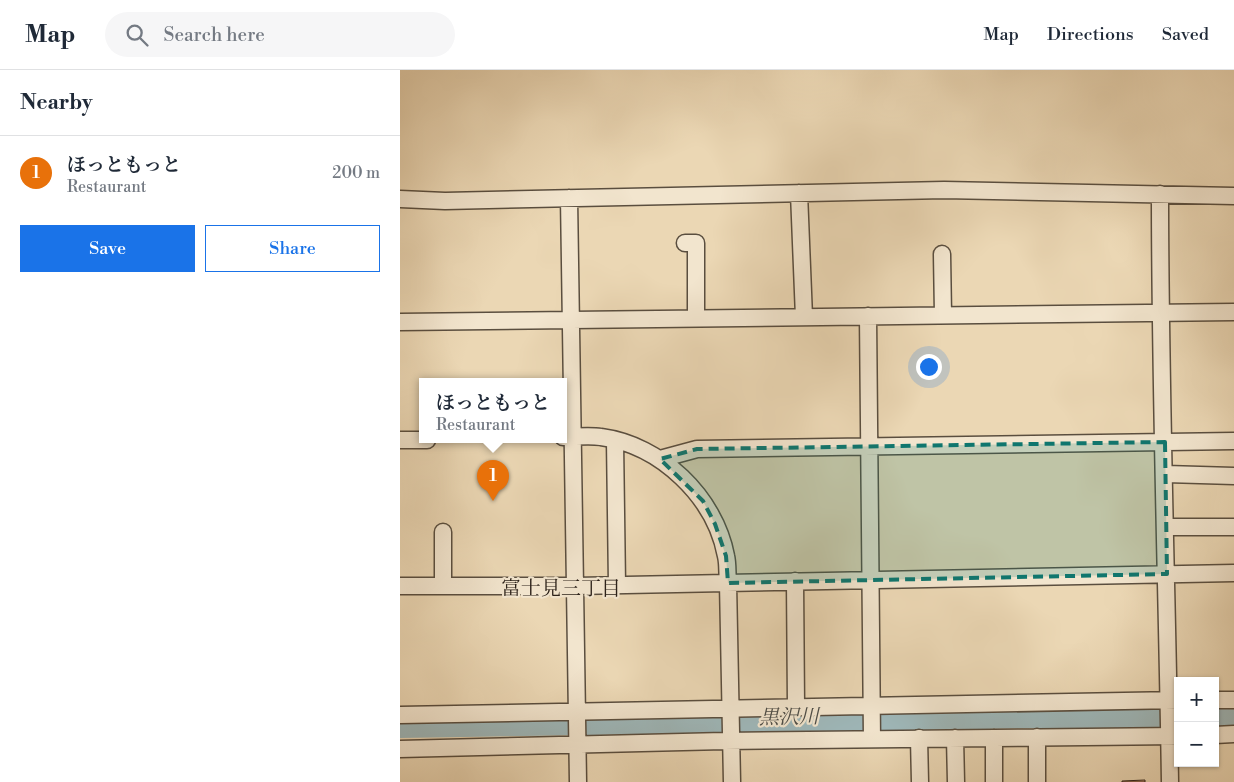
<!DOCTYPE html>
<meta charset="utf-8">
<style>
:root{--surface:#fff;--page:#f6f6f7;--text:#1f2937;--muted:#747a83;--line:#e0e1e3;--accent:#1a73e8}
body{margin:0;font-family:"Libre Bodoni","Noto Serif JP",serif;background:var(--page);color:var(--text)}
.controls{position:absolute;right:15px;bottom:15px;display:grid;overflow:hidden;border-radius:0px;box-shadow:0 1px 4px #0004}
.controls button{width:45px;height:45px;display:grid;place-items:center;padding:0;border:0;border-bottom:1px solid var(--line);background:var(--surface);color:var(--text);font:25px sans-serif}
.you{position:absolute;left:528px;top:296px;width:18px;height:18px;margin:-12px;border:4px solid #fff;border-radius:50%;background:#1a73e8;box-shadow:0 0 0 8px #1a73e833}
.badge{display:grid;place-items:center;width:32px;height:32px;border-radius:50%;background:var(--accent);color:#fff;font-size:16px;font-weight:700}
.pin{position:absolute;translate:-50% -41px;filter:drop-shadow(0 1px 2px #0008)}
.pin::after{content:'';position:absolute;top:26px;width:18px;height:15px;background:inherit;clip-path:polygon(0 0,100% 0,50% 100%)}
.popup{position:absolute;left:19px;top:308px;width:148px;height:65px;box-sizing:border-box;display:grid;place-content:center;border-radius:0px;background:var(--surface);filter:drop-shadow(0 1px 4px #0005);font-size:16px;white-space:nowrap;color:var(--muted)}
.popup b{font-size:19px;color:var(--text)}
.popup::after{content:'';position:absolute;left:50%;top:100%;margin-left:-10px;border:10px solid transparent;border-top-color:var(--surface)}
.list{margin:0;padding:0;list-style:none}
h2{display:flex;justify-content:space-between;align-items:center;height:65px;margin:0;padding:0 20px;font-size:21px}
h2 small{font-size:16px;font-weight:400;color:var(--muted)}
.list li{display:grid;grid-template-columns:32px 1fr auto;gap:15px;align-items:center;box-sizing:border-box;height:75px;padding:0 20px;border-top:1px solid var(--line)}
.list b{display:block;font-size:19px;white-space:nowrap}
.list p{margin:0;font-size:16px;white-space:nowrap;color:var(--muted)}
.list em{font-size:16px;font-style:normal;color:var(--muted)}
.actions{display:flex;gap:10px;padding:15px 20px}
.actions a{flex:1;padding:11px 0;border:1px solid var(--accent);border-radius:0px;text-align:center;font-size:18px;color:var(--accent)}
.actions .main{background:var(--accent);color:#fff}
.icon{flex:none;width:28px;height:28px;fill:none;stroke:currentColor;stroke-width:2;stroke-linecap:round;stroke-linejoin:round}
.map{position:relative;flex:none;width:834px;height:712px;overflow:hidden}
header{display:flex;align-items:center;gap:30px;box-sizing:border-box;height:70px;padding:0 25px;background:var(--surface);border-bottom:1px solid var(--line)}
header strong{font-size:24px}
nav{display:flex;gap:28px;margin-inline-start:auto;font-size:18px}
.search{width:350px;height:45px;background:var(--page);display:flex;align-items:center;gap:12px;box-sizing:border-box;padding:0 18px;border-radius:28px;color:var(--muted);font-size:19px}
main{display:flex}
aside{flex:1;background:var(--surface)}
.map>svg:first-child{display:block}
.lines{fill:none;stroke-linecap:round;stroke-linejoin:round}
.river{stroke:#9eb7b9;stroke-width:28}
.building{fill:#e4a37e;stroke:#2a2018}
.minor-casing{stroke:#5a4e3f;stroke-width:19}
.minor{stroke:#f2e5ce;stroke-width:16}
.marked{fill:#0f766e;fill-opacity:0.2;stroke:#0f766e;stroke-width:4;stroke-dasharray:10 6;stroke-linejoin:round}
.labels{text-anchor:middle;dominant-baseline:central;stroke-width:4.5;stroke-linejoin:round;paint-order:stroke}
.neighbourhood-label{font-size:20px;fill:#2a2018;stroke:#f2e5ce}
.water-label{font-size:20px;font-style:italic;fill:#4d4d48;stroke:#f2e5ce}
</style>
<header>
<strong>Map</strong>
<div class="search"><svg class="icon" aria-label="search" viewBox="0 0 24 24"><circle cx="10" cy="10" r="6"/><path d="M15 15l6 6"/></svg>Search here</div>
<nav><a>Map</a><a>Directions</a><a>Saved</a></nav>
</header>
<main>
<aside>
<h2>Nearby<small></small></h2>
<ul class="list">
<li><span class="badge" style="background:#e8710a">1</span><div><b>ほっともっと</b><p>Restaurant</p></div><em>200 m</em></li>
</ul>
<div class="actions"><a class="main">Save</a><a>Share</a></div>
</aside>
<div class="map">
<svg width="834" height="712" viewBox="0 0 834 712">
<rect width="100%" height="100%" fill="#ebd7b4"/>
<filter id="stains"><feTurbulence type="fractalNoise" baseFrequency=".004" numOctaves="4"/><feColorMatrix values="0 0 0 0 .2 0 0 0 0 .09 0 0 0 0 .02 0 0 0 .5 -.17"/></filter>
<radialGradient id="worn" r=".72"><stop offset=".6" stop-color="#630" stop-opacity="0"/><stop offset="1" stop-color="#630" stop-opacity=".3"/></radialGradient>
<g class="lines">
<path class="river" d="M815 646 834 649
M0 654 654 644 778 645"/>
</g>
<path class="building" d="M745 710V712H722V711Z"/>
<g class="lines">
<g class="minor-casing">
<path id="minor" d="M399 123 404 247
M760 124C760 320 767 516 770 712
M169 128 178 712
M0 129 45 131 544 120 834 126
M285 173H296V248
M542 184 543 245
M468 246 472 669
M0 252 834 242
M163 367C175 367 189 365 201 367 261 375 315 427 326 486 328 494 327 504 328 513L332 712
M0 370H27
M215 371 217 515
M260 389 297 379 834 371
M766 404 834 406
M766 457H834
M43 462V516
M395 511 396 637
M0 516H176L834 503
M815 630H834
M0 645 778 630
M815 665 834 664
M637 667V712
M519 668 520 712
M555 668 556 712
M594 668V712
M0 679 324 671 778 666"/>
</g>
<use href="#minor" class="minor"/>
</g>
<path class="marked" d="M765 372 767 504 328 513 326 486 315 454 303 431 260 389 297 379Z"/>
<g class="labels">
<g class="neighbourhood-label">
<text x="161" y="519">富士見三丁目</text>
</g>
<g class="water-label">
<text transform="translate(389 648) rotate(-1)">黒沢川</text>
</g>
</g>
<rect width="100%" height="100%" filter="url(#stains)"/>
<rect width="100%" height="100%" fill="url(#worn)"/>
</svg>
<div class="controls">
<button>+</button>
<button>−</button>
</div>
<div class="you"></div>
<div class="pin badge" style="left:93px;top:431px;background:#e8710a">1</div>
<div class="popup"><b>ほっともっと</b>Restaurant</div>
</div>
</main>
